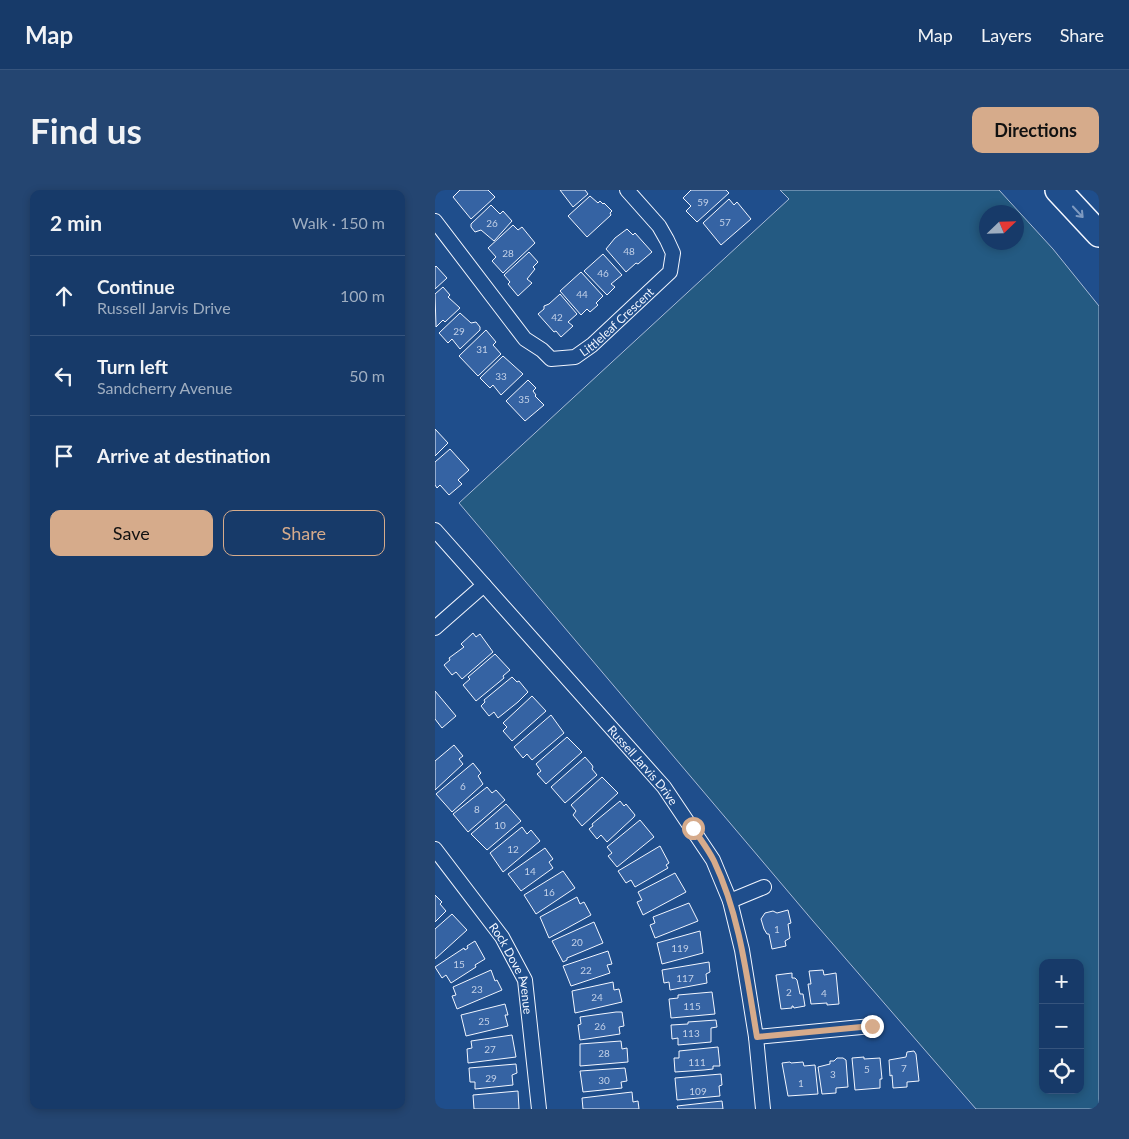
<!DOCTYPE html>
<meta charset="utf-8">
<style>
:root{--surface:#173a69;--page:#244571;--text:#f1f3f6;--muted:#9eadc0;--line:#36547d;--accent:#d6ab8b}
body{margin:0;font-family:Lato,sans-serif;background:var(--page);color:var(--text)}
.controls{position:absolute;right:15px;bottom:15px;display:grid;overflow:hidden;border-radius:10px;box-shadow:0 2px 8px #0003}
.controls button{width:45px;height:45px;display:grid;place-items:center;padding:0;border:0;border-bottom:1px solid var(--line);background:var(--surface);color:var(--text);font:25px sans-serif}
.compass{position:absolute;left:544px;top:15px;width:45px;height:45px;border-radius:50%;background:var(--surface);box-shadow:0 2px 8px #0003;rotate:67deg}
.stop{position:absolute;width:15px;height:15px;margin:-11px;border:4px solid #d6ab8b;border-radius:50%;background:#fff}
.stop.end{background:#d6ab8b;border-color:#fff;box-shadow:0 1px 5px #0008}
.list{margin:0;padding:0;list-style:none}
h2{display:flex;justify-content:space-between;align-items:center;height:65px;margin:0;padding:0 20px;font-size:21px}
h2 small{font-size:16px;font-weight:400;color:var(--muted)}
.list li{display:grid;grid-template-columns:32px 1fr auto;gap:15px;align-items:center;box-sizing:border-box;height:80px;padding:0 20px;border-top:1px solid var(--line)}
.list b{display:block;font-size:19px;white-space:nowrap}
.list p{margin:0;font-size:16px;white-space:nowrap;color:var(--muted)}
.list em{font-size:16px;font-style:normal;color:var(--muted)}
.actions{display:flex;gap:10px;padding:15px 20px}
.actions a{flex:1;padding:11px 0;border:1px solid var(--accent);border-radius:10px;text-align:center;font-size:18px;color:var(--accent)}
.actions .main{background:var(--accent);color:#111}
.icon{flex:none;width:28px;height:28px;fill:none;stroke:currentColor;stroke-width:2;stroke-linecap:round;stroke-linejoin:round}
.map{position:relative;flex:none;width:664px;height:919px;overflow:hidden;border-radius:10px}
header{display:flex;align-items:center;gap:30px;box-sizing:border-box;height:70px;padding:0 25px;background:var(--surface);border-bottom:1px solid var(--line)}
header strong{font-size:24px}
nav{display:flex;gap:28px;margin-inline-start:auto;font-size:18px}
.intro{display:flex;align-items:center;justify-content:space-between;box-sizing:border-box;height:120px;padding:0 30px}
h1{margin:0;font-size:35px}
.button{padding:12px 22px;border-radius:10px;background:var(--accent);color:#111;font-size:18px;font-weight:700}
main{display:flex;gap:30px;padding:0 30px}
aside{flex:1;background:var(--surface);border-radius:10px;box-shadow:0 2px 8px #0003}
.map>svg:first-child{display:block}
.green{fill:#245a82;stroke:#a8bbd7;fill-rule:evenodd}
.building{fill:#3563a3;stroke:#f2f6ff}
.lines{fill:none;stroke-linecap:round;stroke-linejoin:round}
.street-casing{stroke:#f2f6ff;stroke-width:16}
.highway-casing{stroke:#f2f6ff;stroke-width:28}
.street{stroke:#1f4e8c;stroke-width:14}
.highway{stroke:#1f4e8c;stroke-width:25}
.oneway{stroke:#7e9ac0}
.route{stroke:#d6ab8b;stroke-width:6}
.labels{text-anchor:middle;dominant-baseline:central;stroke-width:4;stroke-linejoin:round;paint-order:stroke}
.number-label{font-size:10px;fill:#c3d1e8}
.street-label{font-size:12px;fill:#f2f6ff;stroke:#1f4e8c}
</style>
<header>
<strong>Map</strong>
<nav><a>Map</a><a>Layers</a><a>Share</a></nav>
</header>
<div class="intro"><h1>Find us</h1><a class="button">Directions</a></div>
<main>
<aside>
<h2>2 min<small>Walk · 150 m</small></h2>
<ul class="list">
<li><svg class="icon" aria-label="ahead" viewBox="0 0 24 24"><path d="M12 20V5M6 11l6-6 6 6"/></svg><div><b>Continue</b><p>Russell Jarvis Drive</p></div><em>100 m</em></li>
<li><svg class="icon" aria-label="left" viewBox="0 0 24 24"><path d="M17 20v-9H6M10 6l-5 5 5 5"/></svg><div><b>Turn left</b><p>Sandcherry Avenue</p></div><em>50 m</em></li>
<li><svg class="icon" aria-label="arrive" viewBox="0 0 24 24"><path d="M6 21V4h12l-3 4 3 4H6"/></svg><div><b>Arrive at destination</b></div></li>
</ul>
<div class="actions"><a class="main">Save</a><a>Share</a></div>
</aside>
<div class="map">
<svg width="664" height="919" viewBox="0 0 664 919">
<rect width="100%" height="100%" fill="#1f4e8c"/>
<path class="green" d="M345 0H564L618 59 664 116V919H541L378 731 24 313 354 9ZM552 22H582V52H552ZM608 773H645V900H608Z"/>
<path class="building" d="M25 0H53L60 7 36 29 18 7Z
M125 0H150L153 4 138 17Z
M256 0H291L294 3 262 32 251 21 256 16 248 8Z
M155 6 163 13 165 11 168 14 169 13 177 21 175 23 176 25 152 47 133 26Z
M294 9 299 15 302 12 316 29 286 55 268 33Z
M56 15 65 24 68 21 77 31 59 51 46 40 40 42 36 37V34Z
M78 35 83 40 87 37 100 53 68 83 57 71 61 67 53 58Z
M192 39 198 45 200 43 217 62 203 74 201 73 191 82 171 59 180 48Z
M94 62 103 72 98 77 100 79 92 89 97 93 83 106 73 94 75 92 69 85Z
M168 64 187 85 176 94 180 97 172 105 149 81Z
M1 76 12 88 0 99V77Z
M146 82 168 106 161 113 163 115 155 122 152 119 146 125 125 101Z
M8 97 15 105 13 107 25 118 10 132 8 130 1 137 0 104Z
M125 104 142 124 133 132 138 136 126 147 121 141 119 142 103 124 109 119V116L114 114Z
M25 123 36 133 41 132 45 137V140L25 159 17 149 13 153 4 143Z
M51 140 61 152 58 155 66 164 43 186 24 166Z
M68 166 88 184 66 205 58 195 55 198 45 188Z
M93 190 101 198 98 201 101 205 100 206 109 215 90 231 71 211Z
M0 239 13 253 0 266Z
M15 259 34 280 23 290 27 294 14 305 5 295 2 298 0 295V272Z
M38 443 41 447 45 444 58 462 27 489 21 482 17 485 9 475 15 470 14 468 29 457 26 454Z
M60 464 75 480 68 486 69 488 41 511 28 495 35 489 33 487Z
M77 487 82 492 84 491 93 502 83 512 63 528 59 522 54 526 46 516 50 512 49 510Z
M0 501 21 526 7 538 0 529Z
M97 506 111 521 77 551 68 541 72 537 68 533Z
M116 525 129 543 97 570 92 564 88 568 79 557Z
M132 547 147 562 111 594 102 584 106 581 101 574Z
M19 555 28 566 24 569 28 574 0 600V571Z
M150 567 157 575 158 577 157 579 162 585 130 613 116 597Z
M38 573 46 583 43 586 48 594 17 622 1 604Z
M167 587 183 603 147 636 138 625 141 621 136 615Z
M52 597 57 603 61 600 70 610 33 642 18 624Z
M185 611 189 616 191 614 200 625 199 627 172 652 166 645 162 649 154 639 158 636 157 634Z
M71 614 86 631 52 660 36 644Z
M205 630 219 647 182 677 173 666 177 663 172 657Z
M87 637 92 644 96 640 105 651 68 682 55 663Z
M225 656 234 673 231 675 233 678 200 697 196 690 191 693 183 681Z
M110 658 118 669 114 672 118 678 86 701 73 684Z
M128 681 140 698 101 724 89 705Z
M240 683 251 702 208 725 202 712 207 710 203 702Z
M0 705 7 712 5 714 11 721 0 732Z
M142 707 145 714 149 712 156 725 114 748 105 727Z
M254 713 263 731 220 748 215 735 220 733 218 727Z
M353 720 356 733 353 734 355 748 350 751 351 756 337 759 334 744H332L329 739 326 729 330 723 338 721 342 723Z
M17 724 32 740 0 769V739Z
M159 732 168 753 132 768V770L128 772 117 751Z
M265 741 268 763 227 774 222 753Z
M40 751 50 769 40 775 41 777 16 793 11 785 7 788 0 777 29 758 30 760 33 758 32 756Z
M173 761 177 774 172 775 175 783 136 796 128 776Z
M274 772 275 782 271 784 272 793 235 800 234 792 229 793 227 780Z
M56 780 60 791 62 790 67 800 22 819 17 806 21 805 18 797Z
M388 780 389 785 401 783 404 814 392 815V813L376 814 373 794H376L374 781Z
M357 783V788H360L362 790 365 804H368L370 816 359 818 358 816H357V818L346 819 341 785Z
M178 792 179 800 184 799 187 812 140 823 137 801Z
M277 802 280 824 236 828 234 809 243 808V805Z
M70 814 73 825H70L73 836 31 846 26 825Z
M181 822H187L189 836 184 837 185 844 145 850 143 835 146 834 145 827Z
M281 830 282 837 276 838V852L243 855V848L237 849 236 835 253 834V832Z
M77 845 81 867 33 873 32 859 37 858 36 851Z
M186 851 187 859 192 858 193 872 145 876V854Z
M283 857 285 876H278V879L269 880 240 882 239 868H244V861Z
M479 861 481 864 484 891 472 892V897L458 898 457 885 455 886 454 870 471 867 472 862Z
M429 867V869L445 868 447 889H445V898L420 900 417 868Z
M402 868H408L411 870 413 897 401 898V903L387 904 383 877 395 874V871H399Z
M355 872 356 873 368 872 369 876 380 875 383 904 353 906 347 873Z
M81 874 82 883 77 885 78 895 40 899V892H35L34 878Z
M190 878 192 891 186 892 187 898 148 902 145 881Z
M286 884 287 895 284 896 285 906 242 910 240 888Z
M83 901 84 919H39L38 905Z
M197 902 198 912 203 911 204 919H148L147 908Z
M287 911 288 919H243L242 916Z"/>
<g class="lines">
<g class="street-casing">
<g id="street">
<path id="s1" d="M0 31 90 149 107 160 116 169 140 167 157 155 235 82 238 63 232 50 224 36 192 0"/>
<path id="s2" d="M0 340 229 597 278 670 295 711 307 760 321 847 328 919"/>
<path d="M0 438 49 395"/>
<path id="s3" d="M0 659 67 747 90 790 104 919"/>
<path d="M295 711 329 697"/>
<path d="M321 847 437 836"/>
</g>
</g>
<g class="highway-casing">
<path id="highway" d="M623 0 664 44"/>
</g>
<use href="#street" class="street"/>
<use href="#highway" class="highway"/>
</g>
<defs><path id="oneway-shaft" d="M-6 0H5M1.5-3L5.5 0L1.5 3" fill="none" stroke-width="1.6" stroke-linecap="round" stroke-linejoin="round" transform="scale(1.25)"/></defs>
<use class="oneway" href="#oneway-shaft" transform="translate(643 22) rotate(47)"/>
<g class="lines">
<path class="route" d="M258 638C265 649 273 659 279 671 305 726 312 788 322 847L437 836"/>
</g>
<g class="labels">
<g class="number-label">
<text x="268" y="12">59</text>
<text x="290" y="32">57</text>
<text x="57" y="33">26</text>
<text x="194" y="61">48</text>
<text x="73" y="63">28</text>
<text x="168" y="83">46</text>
<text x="147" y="104">44</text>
<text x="122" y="127">42</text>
<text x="24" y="141">29</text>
<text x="47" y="159">31</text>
<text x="66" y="186">33</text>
<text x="89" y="209">35</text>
<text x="28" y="596">6</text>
<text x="42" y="619">8</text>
<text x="65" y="635">10</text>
<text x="78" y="659">12</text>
<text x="95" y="681">14</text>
<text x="114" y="702">16</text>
<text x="342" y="739">1</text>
<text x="142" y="752">20</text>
<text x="245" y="758">119</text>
<text x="24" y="774">15</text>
<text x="151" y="780">22</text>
<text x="250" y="788">117</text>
<text x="42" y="799">23</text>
<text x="354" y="802">2</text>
<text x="389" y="803">4</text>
<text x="162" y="807">24</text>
<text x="257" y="816">115</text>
<text x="49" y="831">25</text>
<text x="165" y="836">26</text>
<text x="256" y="843">113</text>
<text x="55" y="859">27</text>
<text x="169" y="863">28</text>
<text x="262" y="872">111</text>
<text x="469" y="878">7</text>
<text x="432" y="879">5</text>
<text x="398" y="884">3</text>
<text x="56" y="888">29</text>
<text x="169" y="890">30</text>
<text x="366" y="893">1</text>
<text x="263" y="901">109</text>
</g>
<g class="street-label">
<text stroke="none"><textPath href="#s1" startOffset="260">Littleleaf Crescent</textPath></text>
<text stroke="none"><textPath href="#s2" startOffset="314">Russell Jarvis Drive</textPath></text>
<text stroke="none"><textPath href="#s3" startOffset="144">Rock Dove Avenue</textPath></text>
</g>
</g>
</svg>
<div class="controls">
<button>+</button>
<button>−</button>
<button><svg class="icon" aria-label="locate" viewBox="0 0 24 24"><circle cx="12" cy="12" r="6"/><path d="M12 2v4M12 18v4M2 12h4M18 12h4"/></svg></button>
</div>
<svg class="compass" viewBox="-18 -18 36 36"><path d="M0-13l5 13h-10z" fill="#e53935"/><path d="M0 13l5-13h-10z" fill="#9eadc0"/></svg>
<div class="stop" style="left:258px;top:638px"></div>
<div class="stop end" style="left:437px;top:836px"></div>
</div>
</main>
